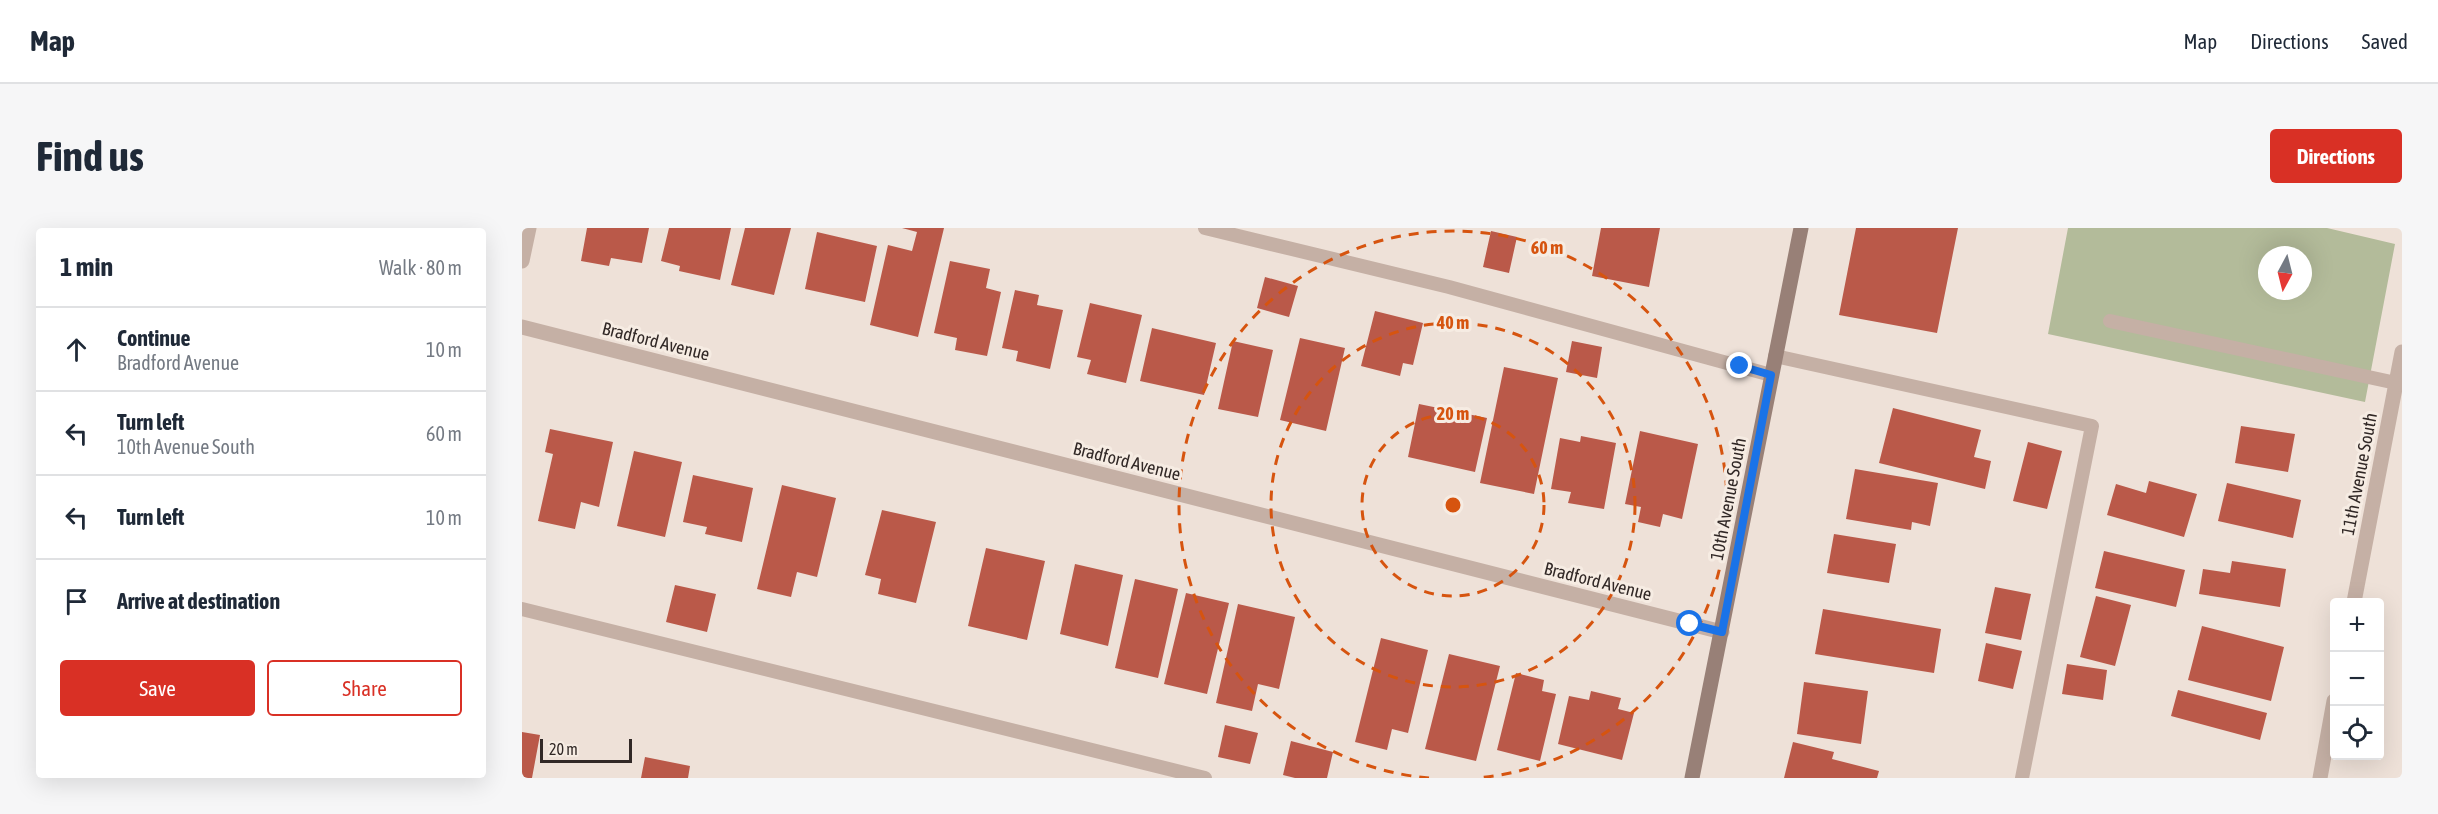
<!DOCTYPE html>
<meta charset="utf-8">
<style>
:root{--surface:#fff;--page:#f6f6f7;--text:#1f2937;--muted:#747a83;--line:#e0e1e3;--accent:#d93025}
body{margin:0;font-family:"Asap Condensed",sans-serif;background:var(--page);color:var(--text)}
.controls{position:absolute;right:18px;bottom:18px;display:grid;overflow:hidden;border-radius:6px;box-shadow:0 6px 24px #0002}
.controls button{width:54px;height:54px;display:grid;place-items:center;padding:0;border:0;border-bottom:2px solid var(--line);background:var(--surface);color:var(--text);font:30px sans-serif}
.compass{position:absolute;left:1736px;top:18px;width:54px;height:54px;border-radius:50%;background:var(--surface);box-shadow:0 6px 24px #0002;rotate:187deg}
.scale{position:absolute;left:18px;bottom:15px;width:92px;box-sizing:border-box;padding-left:6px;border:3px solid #312826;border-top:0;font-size:16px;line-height:21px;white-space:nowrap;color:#312826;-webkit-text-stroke:4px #f6ece3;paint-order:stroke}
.stop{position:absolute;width:18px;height:18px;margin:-14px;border:4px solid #1a73e8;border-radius:50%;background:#fff}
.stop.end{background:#1a73e8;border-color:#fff;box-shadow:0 2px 6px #0008}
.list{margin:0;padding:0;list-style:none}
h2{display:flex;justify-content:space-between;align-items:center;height:78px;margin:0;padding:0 24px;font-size:26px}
h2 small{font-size:20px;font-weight:400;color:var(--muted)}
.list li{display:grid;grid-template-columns:39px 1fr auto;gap:18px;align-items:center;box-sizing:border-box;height:84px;padding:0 24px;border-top:2px solid var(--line)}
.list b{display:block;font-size:22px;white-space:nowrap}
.list p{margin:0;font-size:20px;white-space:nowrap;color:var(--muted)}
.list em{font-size:20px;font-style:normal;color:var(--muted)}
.actions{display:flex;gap:12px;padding:18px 24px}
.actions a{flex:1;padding:14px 0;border:2px solid var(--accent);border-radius:6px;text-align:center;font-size:21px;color:var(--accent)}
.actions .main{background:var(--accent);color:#fff}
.icon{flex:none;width:33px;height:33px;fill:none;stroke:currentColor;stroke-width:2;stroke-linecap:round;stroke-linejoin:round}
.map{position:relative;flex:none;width:1880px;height:550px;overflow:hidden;border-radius:6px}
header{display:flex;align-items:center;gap:36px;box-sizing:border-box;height:84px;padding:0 30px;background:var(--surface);border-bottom:2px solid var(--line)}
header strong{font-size:28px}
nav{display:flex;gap:33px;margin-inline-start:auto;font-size:21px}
.intro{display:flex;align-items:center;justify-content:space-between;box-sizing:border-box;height:144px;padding:0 36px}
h1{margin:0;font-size:42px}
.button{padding:15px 27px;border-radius:6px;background:var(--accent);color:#fff;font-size:21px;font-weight:700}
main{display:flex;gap:36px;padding:0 36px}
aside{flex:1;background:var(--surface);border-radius:6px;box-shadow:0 6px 24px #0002}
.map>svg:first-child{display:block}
.green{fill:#b3bb9a;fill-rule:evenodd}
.building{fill:#ba5949}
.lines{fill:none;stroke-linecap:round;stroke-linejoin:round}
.lane{stroke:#c5b0a5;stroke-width:14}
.street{stroke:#c5b0a5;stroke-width:15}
.secondary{stroke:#988077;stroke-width:15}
.route{stroke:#1a73e8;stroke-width:8}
.ring{fill:none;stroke:#d6540f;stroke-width:3;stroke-dasharray:10 8}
.labels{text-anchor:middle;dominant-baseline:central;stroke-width:6;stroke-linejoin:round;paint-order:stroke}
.street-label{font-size:18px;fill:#312826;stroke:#f6ece3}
.centre{fill:#d6540f;stroke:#f6ece3;stroke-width:3}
.ring-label{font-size:18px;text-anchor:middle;font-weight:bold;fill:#d6540f;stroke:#f6ece3;stroke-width:6;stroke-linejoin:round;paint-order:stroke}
</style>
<header>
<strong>Map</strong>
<nav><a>Map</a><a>Directions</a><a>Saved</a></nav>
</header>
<div class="intro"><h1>Find us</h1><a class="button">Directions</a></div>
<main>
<aside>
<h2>1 min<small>Walk · 80 m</small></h2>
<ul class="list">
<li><svg class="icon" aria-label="ahead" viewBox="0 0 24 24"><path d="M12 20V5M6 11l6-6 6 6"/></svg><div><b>Continue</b><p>Bradford Avenue</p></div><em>10 m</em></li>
<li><svg class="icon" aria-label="left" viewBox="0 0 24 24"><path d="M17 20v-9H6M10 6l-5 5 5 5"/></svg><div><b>Turn left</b><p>10th Avenue South</p></div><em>60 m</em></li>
<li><svg class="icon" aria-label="left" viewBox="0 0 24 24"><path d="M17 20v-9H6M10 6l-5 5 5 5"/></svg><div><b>Turn left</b></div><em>10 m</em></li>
<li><svg class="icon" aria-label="arrive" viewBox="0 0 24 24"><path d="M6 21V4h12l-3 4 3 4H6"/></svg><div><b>Arrive at destination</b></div></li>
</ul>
<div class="actions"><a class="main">Save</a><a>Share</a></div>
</aside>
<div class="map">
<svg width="1880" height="550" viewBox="0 0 1880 550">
<rect width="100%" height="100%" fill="#eee1d8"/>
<path class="green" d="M1546 0H1805L1873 16 1843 174 1526 106ZM1745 27H1781V63H1745Z"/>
<path class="building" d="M65 0H127L120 35 89 30 87 38 59 33Z
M147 0H209L198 52 157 43 158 38 139 33Z
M223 0H269L252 67 209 57Z
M380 0H422L396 109 348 97 366 17 390 23 395 4Z
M1079 0H1138L1127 59 1070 48Z
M1334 0H1436L1415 105 1317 87Z
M969 3 995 9 987 45 961 39Z
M295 4 355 18 343 74 283 61Z
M428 33 468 41 464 60 479 64 465 128 433 122 435 110 412 105Z
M743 49 776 58 767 89 735 80Z
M493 62 517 67 515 77 541 82 528 141 494 133 496 123 480 120Z
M568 75 620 87 604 155 565 146 569 132 555 129Z
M853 83 901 95 891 137 881 135 878 148 839 138Z
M630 100 694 115 682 167 618 153Z
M778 110 823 120 804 203 758 192Z
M711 113 751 122 736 189 696 181Z
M1050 113 1080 119 1075 150 1044 144Z
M982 139 1036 150 1012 266 958 255Z
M897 176 965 190 953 244 886 229Z
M1371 180 1459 202 1452 229 1469 233 1463 261 1357 235Z
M1719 198 1773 206 1766 244 1713 235Z
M28 201 91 214 77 279 59 274 53 301 16 293 31 226 23 224Z
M1118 203 1176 216 1160 291 1141 286 1138 299 1116 294 1119 279 1103 276Z
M1059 208 1094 215 1082 281 1046 275 1049 264 1029 261 1038 210 1058 214Z
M1506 214 1540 223 1525 281 1491 273Z
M112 223 160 234 143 309 95 298Z
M1333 241 1416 255 1408 298 1390 294 1389 302 1324 291Z
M171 247 231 260 220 314 183 306 185 299 161 294Z
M1627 253 1675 266 1662 309 1585 287 1594 256 1624 265Z
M1705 255 1779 272 1771 310 1696 293Z
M260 257 314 270 295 349 275 344 269 369 235 361Z
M360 282 414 294 394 375 356 366 359 351 343 347Z
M1312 306 1374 316 1367 355 1305 345Z
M464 320 523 333 505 412 446 398Z
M1582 323 1663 342 1654 379 1573 360Z
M1710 333 1764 341 1758 379 1677 366 1681 341 1708 345Z
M553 336 601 347 586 418 538 406Z
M613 351 656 361 636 450 593 440Z
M153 357 194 366 185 404 144 394Z
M1473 359 1509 366 1499 412 1463 405Z
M664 365 707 375 685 466 642 456Z
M1574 368 1609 377 1593 438 1558 429Z
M716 376 773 389 757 461 736 456 730 483 694 475Z
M1301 381 1419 401 1412 445 1293 426Z
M1680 398 1762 419 1749 473 1666 452Z
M859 410 906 422 886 505 870 501 865 522 833 514Z
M1464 415 1500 423 1491 461 1456 453Z
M927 426 978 438 954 533 903 521Z
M1545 436 1585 442 1581 472 1540 466Z
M994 445 1022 452 1020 463 1034 466 1018 533 975 522Z
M1282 454 1346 463 1339 516 1275 506Z
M1656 462 1745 485 1738 512 1649 488Z
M1069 463 1099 470 1096 481 1112 485 1100 532 1036 516 1047 468 1067 472Z
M703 497 736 505 728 536 696 529Z
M0 504 18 507 10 550H0Z
M769 513 811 524 805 550H773L761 547Z
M1271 514 1312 524 1310 531 1357 543 1355 550H1262Z
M123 529 168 538 166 550H119Z"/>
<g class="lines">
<path class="lane" d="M683 0 927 59 1249 147
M1588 93 1874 155
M1253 128 1570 198 1500 550
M0 381 683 550"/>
<path class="street" d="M0 33 7 0
M0 99 1200 404
M1832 374 1880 124
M1798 550 1812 473"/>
<path class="secondary" d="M1170 550 1279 0"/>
</g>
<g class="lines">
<path class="route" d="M1168 396 1200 404 1249 147 1218 138"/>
</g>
<g class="ring">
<circle cx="931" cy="277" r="91"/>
<circle cx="931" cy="277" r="182"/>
<path d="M907 550A274 274 0 1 1 955 550"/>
</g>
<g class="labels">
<g class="street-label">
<text transform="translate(134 113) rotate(14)">Bradford Avenue</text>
<text transform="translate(605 233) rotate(14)">Bradford Avenue</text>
<text transform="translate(1837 246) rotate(-79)">11th Avenue South</text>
<text transform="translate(1206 271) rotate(-79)">10th Avenue South</text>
<text transform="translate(1076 353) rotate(14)">Bradford Avenue</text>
</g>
</g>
<circle cx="931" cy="277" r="9" class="centre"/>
<g class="ring-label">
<text x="1025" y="26">60 m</text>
<text x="931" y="101">40 m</text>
<text x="931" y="192">20 m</text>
</g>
</svg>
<div class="controls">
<button>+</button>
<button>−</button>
<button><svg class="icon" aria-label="locate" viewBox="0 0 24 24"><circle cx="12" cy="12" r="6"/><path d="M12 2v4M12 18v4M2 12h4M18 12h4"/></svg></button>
</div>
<svg class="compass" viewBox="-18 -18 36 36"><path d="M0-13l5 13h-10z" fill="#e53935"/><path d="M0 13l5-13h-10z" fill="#747a83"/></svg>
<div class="scale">20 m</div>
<div class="stop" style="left:1168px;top:396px"></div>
<div class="stop end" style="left:1218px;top:138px"></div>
</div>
</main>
